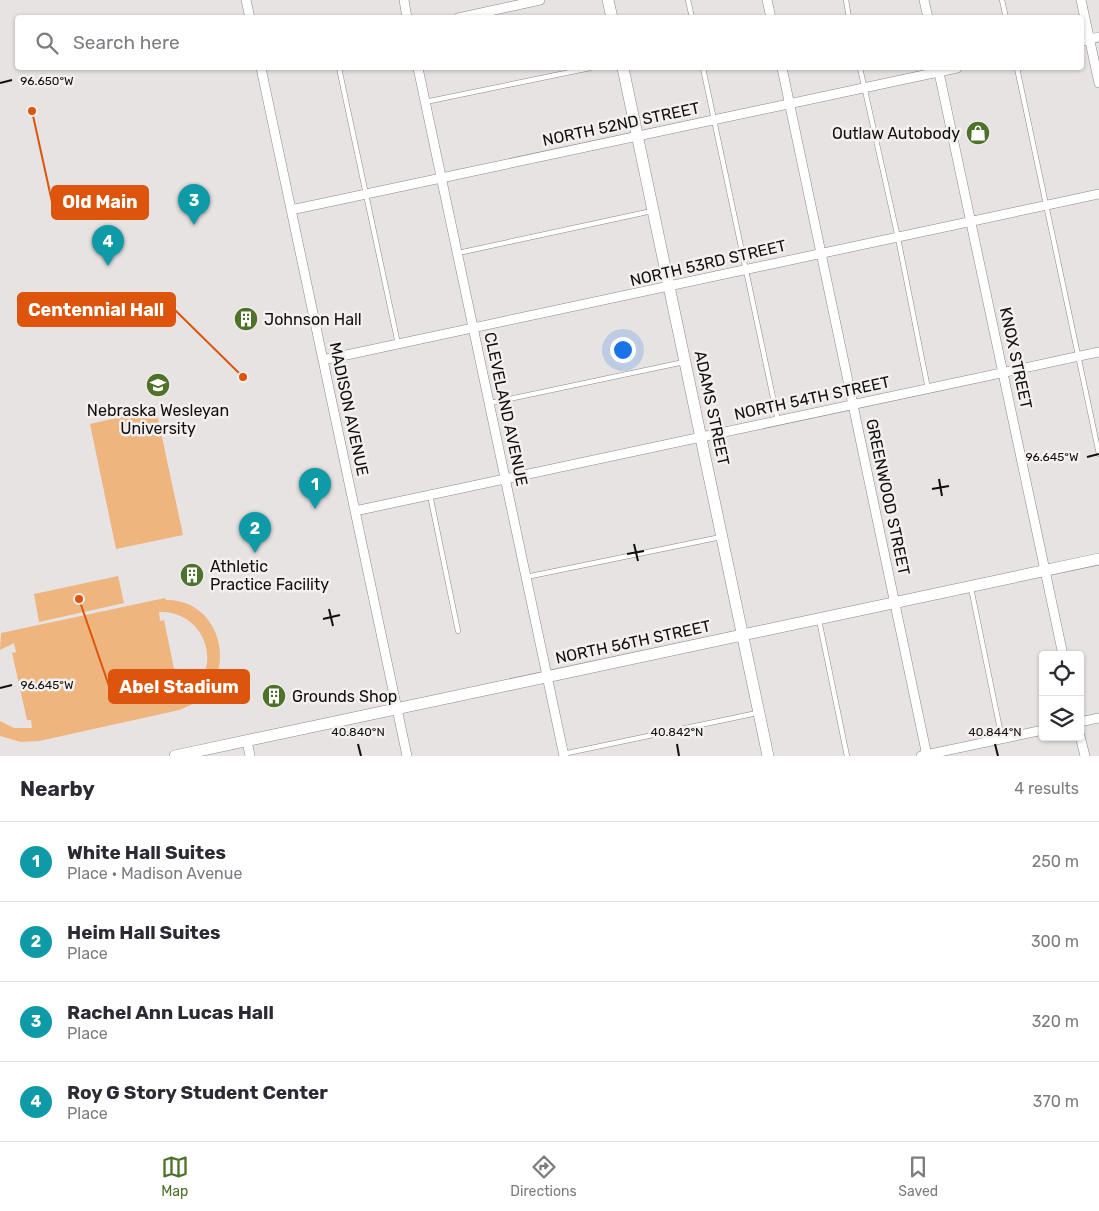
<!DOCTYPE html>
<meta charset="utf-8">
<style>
:root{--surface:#fff;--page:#f7f7f7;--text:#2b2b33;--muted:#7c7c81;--line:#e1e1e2;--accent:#4f722a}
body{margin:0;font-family:Rubik,sans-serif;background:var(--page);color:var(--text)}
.controls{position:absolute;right:15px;bottom:15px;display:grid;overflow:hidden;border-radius:5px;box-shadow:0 1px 4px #0004}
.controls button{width:45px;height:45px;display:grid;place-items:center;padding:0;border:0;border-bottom:1px solid var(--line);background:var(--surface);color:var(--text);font:25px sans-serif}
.you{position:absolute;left:622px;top:349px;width:18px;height:18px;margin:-12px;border:4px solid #fff;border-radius:50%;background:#1a73e8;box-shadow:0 0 0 8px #1a73e833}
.badge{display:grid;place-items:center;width:32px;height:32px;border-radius:50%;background:var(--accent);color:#fff;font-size:16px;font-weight:700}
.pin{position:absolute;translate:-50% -41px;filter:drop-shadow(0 1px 2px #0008)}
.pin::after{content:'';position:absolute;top:26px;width:18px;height:15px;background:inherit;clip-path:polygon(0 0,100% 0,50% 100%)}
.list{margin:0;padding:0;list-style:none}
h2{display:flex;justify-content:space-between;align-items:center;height:65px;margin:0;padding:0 20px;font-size:21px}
h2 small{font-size:16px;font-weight:400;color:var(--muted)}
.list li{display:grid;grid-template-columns:32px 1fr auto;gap:15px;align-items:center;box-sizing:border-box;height:80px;padding:0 20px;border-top:1px solid var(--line)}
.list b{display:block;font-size:19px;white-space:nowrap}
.list p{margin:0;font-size:16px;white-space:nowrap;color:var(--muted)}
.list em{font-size:16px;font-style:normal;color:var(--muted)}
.icon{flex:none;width:28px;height:28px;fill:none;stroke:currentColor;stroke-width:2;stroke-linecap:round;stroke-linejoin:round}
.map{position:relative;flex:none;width:1099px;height:756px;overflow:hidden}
.search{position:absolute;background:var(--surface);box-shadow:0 1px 4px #0004;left:15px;right:15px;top:15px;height:55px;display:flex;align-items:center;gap:12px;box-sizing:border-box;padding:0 18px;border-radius:5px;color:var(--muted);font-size:19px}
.sheet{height:385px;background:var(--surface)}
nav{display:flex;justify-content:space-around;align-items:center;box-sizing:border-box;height:70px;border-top:1px solid var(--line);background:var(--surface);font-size:14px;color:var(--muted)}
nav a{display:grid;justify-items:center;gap:2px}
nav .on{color:var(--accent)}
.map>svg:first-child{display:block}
.green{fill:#eeb57f;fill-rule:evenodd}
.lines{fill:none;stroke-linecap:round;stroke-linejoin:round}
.lane-casing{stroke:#8b8787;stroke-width:5.5}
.street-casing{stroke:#8b8787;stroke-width:10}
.secondary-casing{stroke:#8b8787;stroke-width:12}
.lane{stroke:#fff;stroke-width:4.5}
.street{stroke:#fff;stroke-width:9}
.secondary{stroke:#fff;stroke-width:11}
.ticks{fill:none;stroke:#110f0f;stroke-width:2}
.labels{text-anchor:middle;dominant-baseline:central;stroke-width:5;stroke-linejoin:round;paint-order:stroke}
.street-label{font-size:16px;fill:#110f0f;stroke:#f5f0f0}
.poi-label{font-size:16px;fill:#110f0f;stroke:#f5f0f0;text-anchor:start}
.ticks-label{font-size:12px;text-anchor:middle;fill:#110f0f;stroke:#f5f0f0;stroke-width:5;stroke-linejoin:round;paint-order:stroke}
.leader{fill:none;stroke:#dd550c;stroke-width:2}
.callout-dot{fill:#dd550c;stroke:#f5f0f0;stroke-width:2}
.callout{fill:#dd550c;stroke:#dd550c;stroke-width:2}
.callout-label{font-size:18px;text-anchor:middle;font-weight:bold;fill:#fff}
</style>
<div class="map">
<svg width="1099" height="756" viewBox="0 0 1099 756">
<rect width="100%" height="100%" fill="#e7e3e3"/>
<path class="green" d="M156 409 183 535 116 549 90 424Z
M118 576 124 603 39 622 34 594Z
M165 598 166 600C228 599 244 693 175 711L39 741 21 742 0 736V721L14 728H32L31 720H27L12 653 16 652 14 643 0 650 1 633ZM159 612C211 610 227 681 177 698L175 689 178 688 164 620 160 621Z"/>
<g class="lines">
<g class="lane-casing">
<path id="lane" d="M688 0 692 18
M846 0 849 18
M1002 0 1006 18
M339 68 398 344
M703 68 778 421
M860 68 898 238 928 389
M1017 68 1099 454
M425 102 590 68
M458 253 652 211
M490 403 684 362
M430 495 458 631
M526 577 721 537
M971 588 1002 739
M819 620 847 756
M563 754 757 713"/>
</g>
<g class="street-casing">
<path id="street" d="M246 0 250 18
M404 0 407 18
M767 0 771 18
M924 0 928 18
M1081 0 1099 83
M458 18 540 0
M1082 41 1099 37
M261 68 407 756
M418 68 564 756
M782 68 927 756
M938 68 1063 655
M291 210 957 68
M323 360 1099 194
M355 511 1099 352
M1080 722 1099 718
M1080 736 1085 756
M247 741 250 756
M921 756 1043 730"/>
</g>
<g class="secondary-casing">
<path id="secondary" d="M608 0 612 18
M623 68 768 756
M175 756 1099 559"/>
</g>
<use href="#lane" class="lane"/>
<use href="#street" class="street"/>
<use href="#secondary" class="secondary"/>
</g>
<path class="ticks" d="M0 83 12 80M1087 457 1099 454M939 479 942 496M932 489 949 486M634 544 638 561M627 554 644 551M329 609 333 626M323 619 340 615M0 688 12 685M358 744 361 756M677 744 679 756M995 744 998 756"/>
<defs>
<g id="shop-disc" transform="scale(1.25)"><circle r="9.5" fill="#4f722a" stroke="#f5f0f0"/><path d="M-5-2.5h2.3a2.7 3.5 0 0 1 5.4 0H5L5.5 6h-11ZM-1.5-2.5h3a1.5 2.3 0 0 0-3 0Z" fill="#fff"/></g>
<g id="building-disc" transform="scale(1.25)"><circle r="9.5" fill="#4f722a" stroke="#f5f0f0"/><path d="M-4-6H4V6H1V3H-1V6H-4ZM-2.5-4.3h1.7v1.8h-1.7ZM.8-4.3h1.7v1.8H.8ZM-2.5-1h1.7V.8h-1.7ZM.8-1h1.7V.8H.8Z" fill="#fff"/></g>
<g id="university-disc" transform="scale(1.25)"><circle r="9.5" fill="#4f722a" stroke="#f5f0f0"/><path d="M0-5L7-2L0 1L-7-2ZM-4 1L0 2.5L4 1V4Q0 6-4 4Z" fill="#fff"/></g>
</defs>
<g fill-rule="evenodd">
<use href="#shop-disc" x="978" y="133"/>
<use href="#building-disc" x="246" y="319"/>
<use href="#university-disc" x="158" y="385"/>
<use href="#building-disc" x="192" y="575"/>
<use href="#building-disc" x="274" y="696"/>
</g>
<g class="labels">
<g class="street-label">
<text transform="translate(621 124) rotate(-12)">NORTH 52ND STREET</text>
<text transform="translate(708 263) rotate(-13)">NORTH 53RD STREET</text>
<text transform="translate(1016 358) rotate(78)">KNOX STREET</text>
<text transform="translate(812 398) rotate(-12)">NORTH 54TH STREET</text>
<text transform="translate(712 408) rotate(78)">ADAMS STREET</text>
<text transform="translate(349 409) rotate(78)">MADISON AVENUE</text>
<text transform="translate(506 409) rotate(78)">CLEVELAND AVENUE</text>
<text transform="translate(888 497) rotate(78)">GREENWOOD STREET</text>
<text transform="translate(633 642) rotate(-12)">NORTH 56TH STREET</text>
</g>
<g class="poi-label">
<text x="960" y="133" text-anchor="end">Outlaw Autobody</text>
<text x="264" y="319">Johnson Hall</text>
<text x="158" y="410" text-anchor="middle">Nebraska Wesleyan<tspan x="158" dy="18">University</tspan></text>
<text x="210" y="566">Athletic<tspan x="210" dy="18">Practice Facility</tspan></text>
<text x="292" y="696">Grounds Shop</text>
</g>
</g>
<g class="ticks-label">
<text x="47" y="85">96.650°W</text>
<text x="1052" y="461">96.645°W</text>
<text x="47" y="689">96.645°W</text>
<text x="358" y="736">40.840°N</text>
<text x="677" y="736">40.842°N</text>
<text x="995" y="736">40.844°N</text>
</g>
<path class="leader" d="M32 111L52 202M243 377L175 310M79 599L109 686"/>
<g class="callout-dot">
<circle cx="32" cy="111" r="5"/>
<circle cx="243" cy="377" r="5"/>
<circle cx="79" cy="599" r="5"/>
</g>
<g class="callout">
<rect x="52" y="186" width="96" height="33" rx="5"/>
<rect x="18" y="293" width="157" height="33" rx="5"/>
<rect x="109" y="670" width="140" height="33" rx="5"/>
</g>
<g class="callout-label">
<text x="100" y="208">Old Main</text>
<text x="96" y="316">Centennial Hall</text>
<text x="179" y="693">Abel Stadium</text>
</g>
</svg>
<div class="controls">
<button><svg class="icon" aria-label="locate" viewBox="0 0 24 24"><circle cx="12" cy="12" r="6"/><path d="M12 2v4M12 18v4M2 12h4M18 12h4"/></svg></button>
<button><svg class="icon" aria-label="layers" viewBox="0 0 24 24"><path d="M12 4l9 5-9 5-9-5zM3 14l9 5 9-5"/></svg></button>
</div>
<div class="you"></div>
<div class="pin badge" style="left:315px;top:509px;background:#0f9aa8">1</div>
<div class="pin badge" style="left:255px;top:553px;background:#0f9aa8">2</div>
<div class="pin badge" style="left:194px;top:225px;background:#0f9aa8">3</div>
<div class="pin badge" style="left:108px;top:266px;background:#0f9aa8">4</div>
<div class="search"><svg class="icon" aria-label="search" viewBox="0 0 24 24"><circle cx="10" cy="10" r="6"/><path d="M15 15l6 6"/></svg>Search here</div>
</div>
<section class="sheet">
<h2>Nearby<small>4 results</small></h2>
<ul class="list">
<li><span class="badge" style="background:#0f9aa8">1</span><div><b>White Hall Suites</b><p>Place · Madison Avenue</p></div><em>250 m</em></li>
<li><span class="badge" style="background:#0f9aa8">2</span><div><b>Heim Hall Suites</b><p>Place</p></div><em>300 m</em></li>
<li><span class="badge" style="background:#0f9aa8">3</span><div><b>Rachel Ann Lucas Hall</b><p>Place</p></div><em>320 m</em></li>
<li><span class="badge" style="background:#0f9aa8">4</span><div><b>Roy G Story Student Center</b><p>Place</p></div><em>370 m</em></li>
</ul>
</section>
<nav>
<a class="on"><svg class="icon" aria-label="map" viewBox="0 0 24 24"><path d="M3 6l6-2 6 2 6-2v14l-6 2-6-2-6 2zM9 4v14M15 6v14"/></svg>Map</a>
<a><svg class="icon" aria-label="directions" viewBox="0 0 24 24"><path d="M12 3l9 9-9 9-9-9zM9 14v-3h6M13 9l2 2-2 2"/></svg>Directions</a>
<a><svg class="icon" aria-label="saved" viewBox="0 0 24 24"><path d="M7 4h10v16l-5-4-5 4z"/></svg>Saved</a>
</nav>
